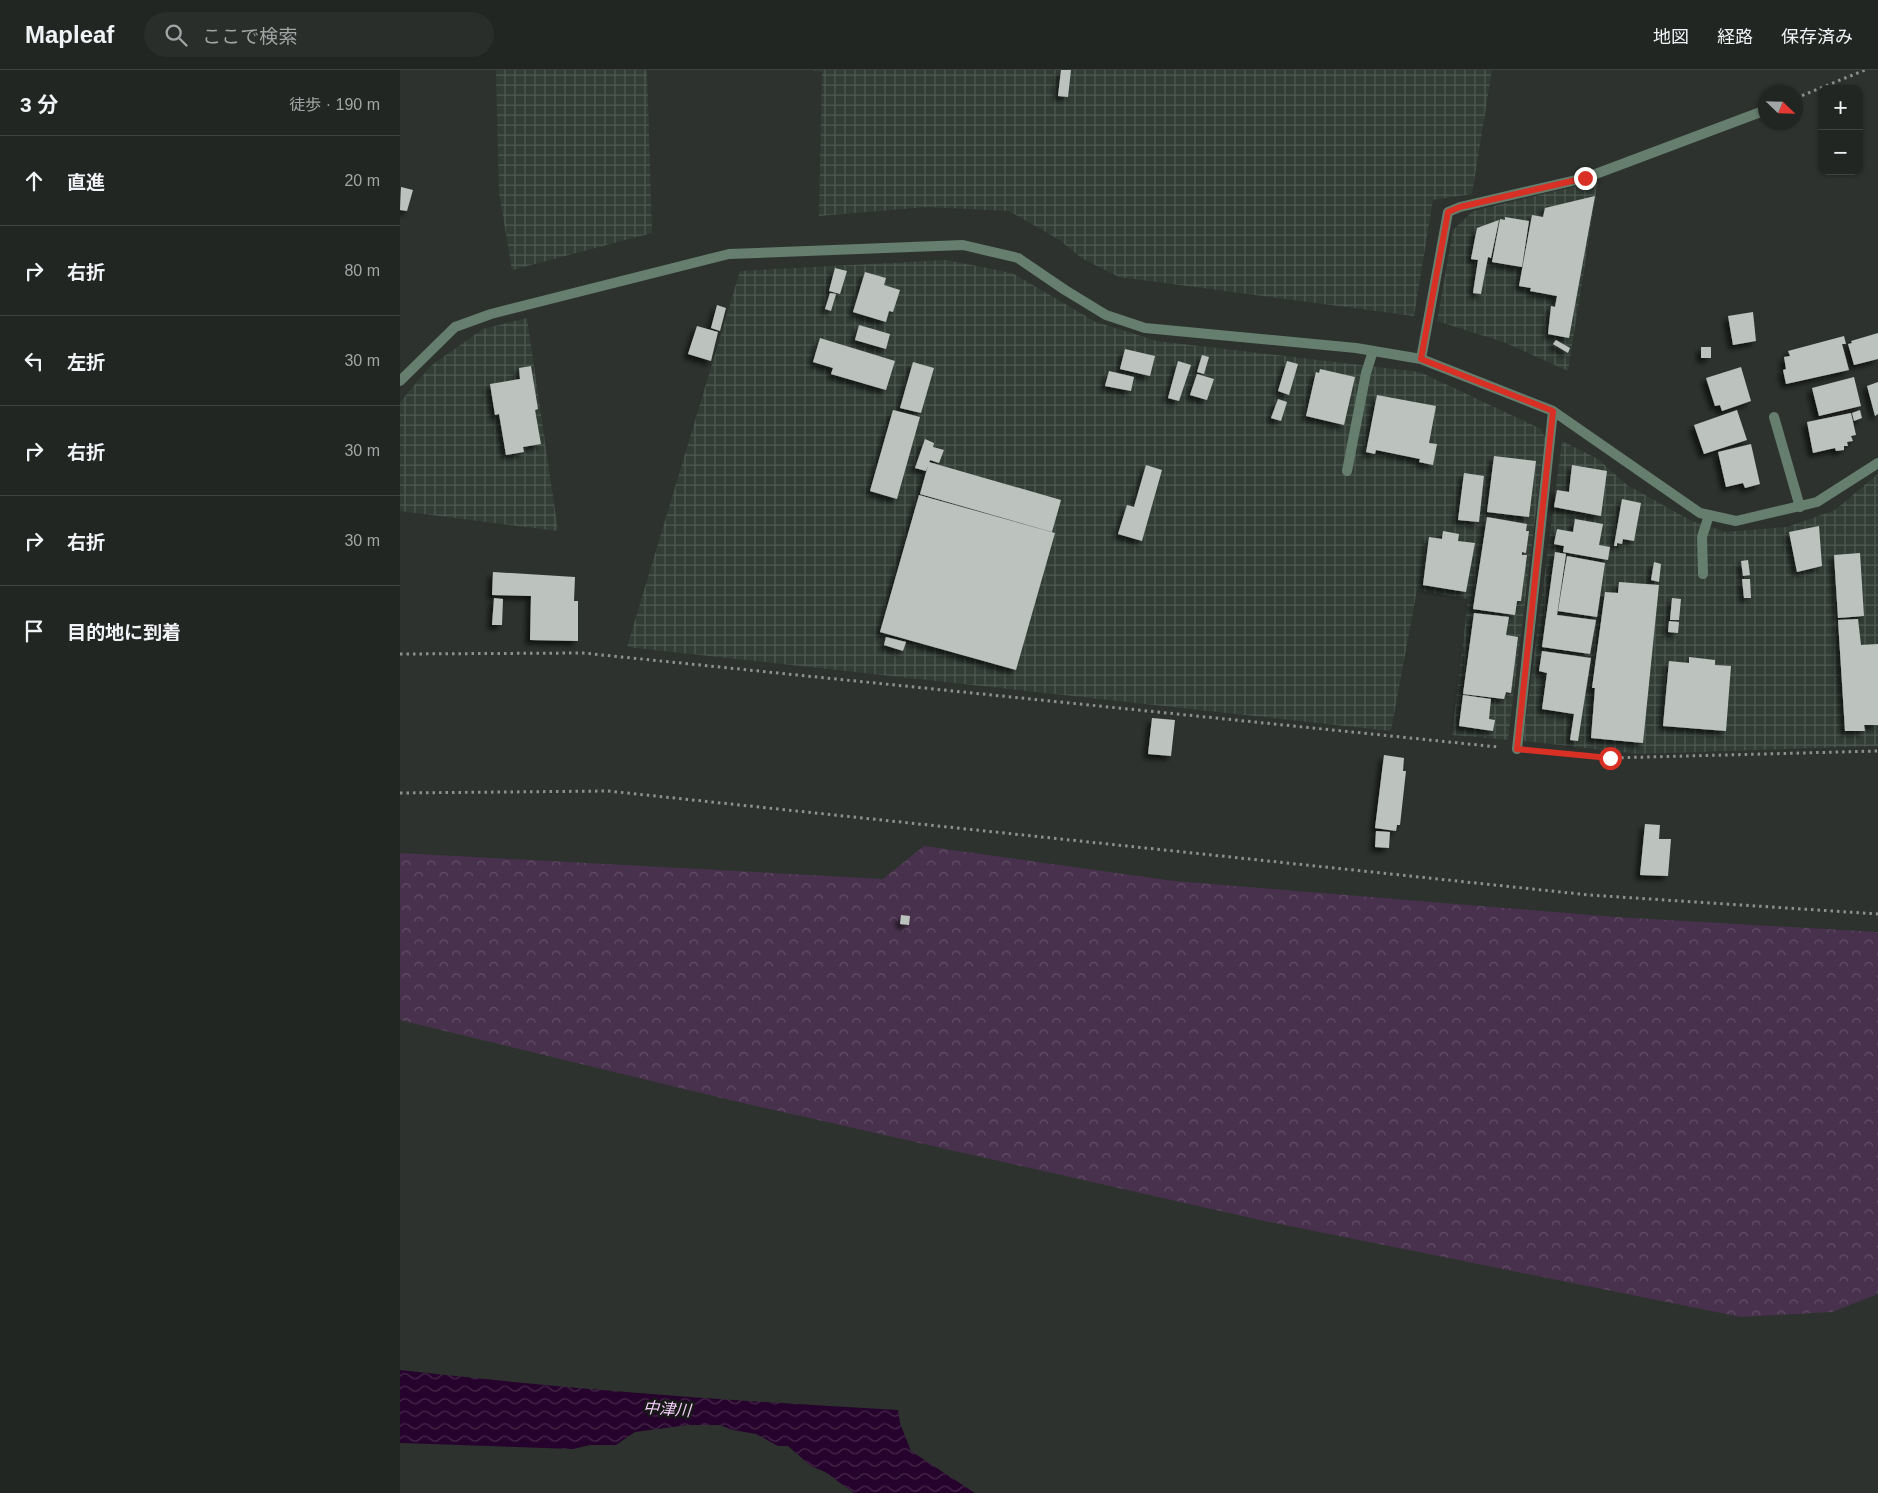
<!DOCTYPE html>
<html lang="ja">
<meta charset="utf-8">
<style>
:root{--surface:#222622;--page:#2a2e2a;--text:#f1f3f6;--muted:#a2a5a5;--line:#3f4340}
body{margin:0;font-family:Helvetica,"Noto Sans JP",sans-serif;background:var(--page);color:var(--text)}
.controls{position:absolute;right:15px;top:15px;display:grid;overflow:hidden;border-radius:10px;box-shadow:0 1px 4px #0004}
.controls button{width:45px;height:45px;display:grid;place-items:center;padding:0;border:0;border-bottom:1px solid var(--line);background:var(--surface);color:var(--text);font:25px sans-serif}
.compass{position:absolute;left:1358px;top:15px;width:45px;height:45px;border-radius:50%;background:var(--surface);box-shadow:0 1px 4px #0004;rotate:113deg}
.stop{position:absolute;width:15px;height:15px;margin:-11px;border:4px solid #d93025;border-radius:50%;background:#fff}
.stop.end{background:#d93025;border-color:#fff;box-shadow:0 1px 5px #0008}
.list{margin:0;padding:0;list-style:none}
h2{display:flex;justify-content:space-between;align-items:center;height:65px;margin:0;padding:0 20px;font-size:21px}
h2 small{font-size:16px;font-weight:400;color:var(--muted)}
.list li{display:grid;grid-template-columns:32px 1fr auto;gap:15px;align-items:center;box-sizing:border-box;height:90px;padding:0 20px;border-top:1px solid var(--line)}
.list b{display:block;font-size:19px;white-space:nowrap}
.list em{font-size:16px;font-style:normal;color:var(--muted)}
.icon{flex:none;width:28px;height:28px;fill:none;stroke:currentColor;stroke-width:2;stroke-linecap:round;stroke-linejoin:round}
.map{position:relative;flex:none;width:1478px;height:1423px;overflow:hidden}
header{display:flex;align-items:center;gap:30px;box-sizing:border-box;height:70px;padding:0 25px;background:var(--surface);border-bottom:1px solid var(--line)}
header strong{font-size:24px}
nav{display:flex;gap:28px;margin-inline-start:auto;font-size:18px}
.search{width:350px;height:45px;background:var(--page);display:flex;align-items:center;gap:12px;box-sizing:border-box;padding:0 18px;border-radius:28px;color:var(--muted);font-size:19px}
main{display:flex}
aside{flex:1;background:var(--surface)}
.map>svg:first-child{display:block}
.industrial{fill:url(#industrial-grid)}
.forest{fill:url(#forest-crowns)}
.water{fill:url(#water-waves)}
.building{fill:#bcc2be;filter:url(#shadow)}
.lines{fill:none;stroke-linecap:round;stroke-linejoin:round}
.path{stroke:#8d918e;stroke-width:3;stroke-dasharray:2.5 4;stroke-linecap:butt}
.service{stroke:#657e6d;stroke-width:10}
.minor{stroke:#657e6d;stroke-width:10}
.route{stroke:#d93025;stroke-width:6}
.labels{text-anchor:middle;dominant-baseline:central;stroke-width:5;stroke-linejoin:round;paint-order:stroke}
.water-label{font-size:16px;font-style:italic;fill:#f3cef9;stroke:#171917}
</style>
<header>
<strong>Mapleaf</strong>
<div class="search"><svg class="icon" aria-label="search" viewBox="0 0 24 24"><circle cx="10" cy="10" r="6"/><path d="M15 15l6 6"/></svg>ここで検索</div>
<nav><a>地図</a><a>経路</a><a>保存済み</a></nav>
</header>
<main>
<aside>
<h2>3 分<small>徒歩 · 190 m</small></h2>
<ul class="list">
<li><svg class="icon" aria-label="ahead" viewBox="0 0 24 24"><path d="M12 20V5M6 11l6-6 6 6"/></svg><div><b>直進</b></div><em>20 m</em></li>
<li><svg class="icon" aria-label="right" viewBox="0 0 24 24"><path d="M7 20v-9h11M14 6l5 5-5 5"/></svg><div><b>右折</b></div><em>80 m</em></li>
<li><svg class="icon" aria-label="left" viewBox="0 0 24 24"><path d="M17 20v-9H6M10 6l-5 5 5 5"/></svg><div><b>左折</b></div><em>30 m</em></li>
<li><svg class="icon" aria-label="right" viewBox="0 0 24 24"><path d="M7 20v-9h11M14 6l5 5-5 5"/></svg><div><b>右折</b></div><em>30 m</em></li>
<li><svg class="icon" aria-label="right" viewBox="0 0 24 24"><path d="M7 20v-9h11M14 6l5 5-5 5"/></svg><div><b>右折</b></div><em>30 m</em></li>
<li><svg class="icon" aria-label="arrive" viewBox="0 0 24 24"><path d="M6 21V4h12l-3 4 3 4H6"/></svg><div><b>目的地に到着</b></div></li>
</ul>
</aside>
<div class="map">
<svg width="1478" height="1423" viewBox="0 0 1478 1423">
<defs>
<pattern id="industrial-grid" width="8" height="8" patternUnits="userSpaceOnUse" patternTransform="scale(1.25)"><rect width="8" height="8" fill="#323d36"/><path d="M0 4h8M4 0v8" fill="none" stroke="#4f5953"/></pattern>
<pattern id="forest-crowns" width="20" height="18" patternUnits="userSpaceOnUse" patternTransform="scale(1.25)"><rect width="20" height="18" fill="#48314d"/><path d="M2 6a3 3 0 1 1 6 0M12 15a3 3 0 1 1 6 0" fill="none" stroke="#624f66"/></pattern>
<pattern id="water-waves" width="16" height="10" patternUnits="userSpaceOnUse" patternTransform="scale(1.25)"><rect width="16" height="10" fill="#26032c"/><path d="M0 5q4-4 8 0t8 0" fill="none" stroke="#45284a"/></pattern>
<filter id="shadow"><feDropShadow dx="-4.5" dy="4.5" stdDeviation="2.5" flood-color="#0009"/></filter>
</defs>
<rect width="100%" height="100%" fill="#2d322e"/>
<path class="industrial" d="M96 0H247L252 163 112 200 99 123Z
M411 0H1092L1072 124 1033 130 1014 246 719 207 683 189 658 169 609 141 527 137 419 146 422 2Z
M1198 111 1168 301 1106 273 1037 251 1053 160 1073 141Z
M546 190 612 203 696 252 757 271 1020 302 1141 359 1145 368 1108 670 1052 665 1068 529 1017 520 991 661 227 577 340 201Z
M127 248 158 461 0 441V332L32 295 83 259Z
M1162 371 1198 389 1227 415 1290 450 1325 462 1387 457 1435 440 1478 404V676L1239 684 1123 671Z"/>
<path class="forest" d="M524 776 774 811 1215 847 1478 862V1224L1432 1242 1341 1247 860 1150 334 1031 0 950V783L483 809Z"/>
<path class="water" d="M0 1300C166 1319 332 1331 498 1340L500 1353 511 1381 575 1423H454L425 1402 411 1396 388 1376H378L356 1364 333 1360 320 1355H288L235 1362 216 1375H190L173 1379 0 1373Z"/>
<path class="building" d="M661 0H671L668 27 658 26Z
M1 117 13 120 7 141 0 140Z
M1195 126 1169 268 1148 264 1151 236 1155 237 1157 226 1130 221 1131 218 1119 216 1132 145 1143 147 1145 138Z
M1105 147 1129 151 1122 197 1092 192 1100 149 1105 150Z
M1099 150 1091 188 1088 187 1081 224 1073 223 1078 190 1071 189 1077 158Z
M435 198 447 201 440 224 429 221Z
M465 202 486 208 484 215 500 220 493 242 489 241 486 252 453 242Z
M430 223 436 224 431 241 425 239Z
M317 235 326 238 320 261 311 258Z
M1353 242 1356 271 1333 275 1328 246Z
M459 255 490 264 486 279 455 270Z
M297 256 318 262 311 291 288 284Z
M1478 263V289L1454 295 1448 274 1452 273 1451 271Z
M1444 266 1446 274H1442L1449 300 1386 314 1383 300 1386 299 1384 287 1390 286 1388 281Z
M420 268 495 291 486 320 431 304 433 298 413 292Z
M1156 270 1170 278 1168 283 1153 274Z
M1301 277H1311V288H1301Z
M725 279 755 286 750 306 720 299Z
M802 285 809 287 804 304 797 302Z
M778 291 791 295 779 331 768 328Z
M887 291 898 294 889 325 878 321Z
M513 292 534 298 521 343 500 338Z
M131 296 138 339 135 340 141 374 123 377 124 382 106 385 99 344 95 345 90 314 120 309 119 298Z
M1341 297 1351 331 1322 341 1320 335 1315 336 1306 308Z
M920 299 955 307 944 355 906 346 916 302 919 303Z
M709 301 734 307 731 321 705 316Z
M797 304 814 309 807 330 790 325Z
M1454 307 1461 336 1419 346 1412 318Z
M1478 312V344L1475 346 1467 316Z
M977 325 1036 336 1029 373 1037 374 1033 395 1019 392 1020 389 976 380 975 384 966 382Z
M878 329 887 332 881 351 871 348Z
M493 340 520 347 497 429 470 421Z
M1337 340 1347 370 1304 384 1294 355Z
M1460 340 1462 348 1454 351 1452 343Z
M1451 343 1456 365 1451 366 1453 371 1447 372 1448 376H1444V380L1436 381 1435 378 1413 383 1407 352Z
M525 369 534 373 533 377 544 380 539 393 530 390 526 401 515 398Z
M1351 374 1360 414 1345 418 1343 413 1326 417 1318 382Z
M1094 386 1136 391 1129 447 1087 442Z
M529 392 661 430 652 462 520 424Z
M746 395 762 400 742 471 718 464 727 435 734 437Z
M1172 395 1207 401 1201 446 1154 437 1157 420 1169 422Z
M1064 403 1084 406 1079 452 1058 450Z
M519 425 655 463 616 600 480 562Z
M1222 429 1241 433 1234 471 1223 469 1222 474 1217 473V476H1214Z
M1087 447 1127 454 1126 461H1129L1126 483 1122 482V485H1127L1121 531H1117L1115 545 1073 539Z
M1175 449 1203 454 1199 475 1210 477 1208 490 1163 482 1164 476 1154 474 1157 459 1173 462Z
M1419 456 1422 496 1397 502 1389 462Z
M1043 461 1059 464 1058 471 1075 473 1066 522 1023 515 1029 467 1042 469Z
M1155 482 1166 484 1157 545 1196 550 1190 584 1142 577Z
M1460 483 1464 546 1438 548 1434 485Z
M1167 486 1205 493 1197 547 1158 541Z
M1348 490 1350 505 1343 506 1341 491Z
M1254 492 1261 494 1259 512 1251 510Z
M93 502 175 507 174 531H178V571L130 570 131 526 92 525Z
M1342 509H1350L1351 528H1344Z
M1219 512 1259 515 1243 673 1191 668 1195 618H1192L1205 522 1218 523Z
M94 528 103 529 102 555H92Z
M1272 528 1281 529 1279 550H1270Z
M1074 543 1109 547 1106 565 1118 567 1111 623 1106 622 1104 629 1063 624Z
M1458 549 1461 575 1478 574V655H1464L1465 661H1445L1438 550Z
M1269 551 1279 552 1278 563 1268 562Z
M486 567 506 572 503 581 484 575Z
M1142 581 1191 588 1178 671 1170 670 1174 644 1142 639 1147 603 1139 601Z
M1289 587 1315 590V595L1331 596 1326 661 1263 656 1269 591 1289 593Z
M1063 625 1091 629 1089 649 1095 650 1093 661 1059 656Z
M752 648 775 650 771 686 748 684Z
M984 685 1004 688 1003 701H1006L1000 755H997L996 761 975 758Z
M1245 754 1260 755 1259 769H1271L1268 806 1240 805Z
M976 761 990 762 989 778 975 777Z
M501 845 510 846 509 855 500 854Z"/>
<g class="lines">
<path class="path" d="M1396 28 1465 0
M0 584 183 583 1098 677
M1137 681 1210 688 1478 681
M0 723 208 721 1189 825 1478 844"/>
<path class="service" d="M947 401 966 303 973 281
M1303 504 1302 467 1309 445"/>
<path class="minor" d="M1021 289 1048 142 1060 137 1185 108 1366 40
M0 311 55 257 91 244 329 184 563 175 618 188 665 220 706 245 745 258 956 278 1021 289 1153 341 1300 443 1336 451 1417 432 1478 393
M1374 347 1400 437
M1117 679 1153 341"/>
</g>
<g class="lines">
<path class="route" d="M1185 108 1060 137 1048 142 1021 289 1153 341 1117 679 1210 688"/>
</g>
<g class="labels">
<g class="water-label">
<text transform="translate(267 1339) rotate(4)">中津川</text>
</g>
</g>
</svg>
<div class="controls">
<button>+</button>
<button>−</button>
</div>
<svg class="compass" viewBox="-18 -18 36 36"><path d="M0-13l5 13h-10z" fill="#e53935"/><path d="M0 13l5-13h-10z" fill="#a2a5a5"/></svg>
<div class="stop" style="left:1210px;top:688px"></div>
<div class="stop end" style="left:1185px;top:108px"></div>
</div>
</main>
